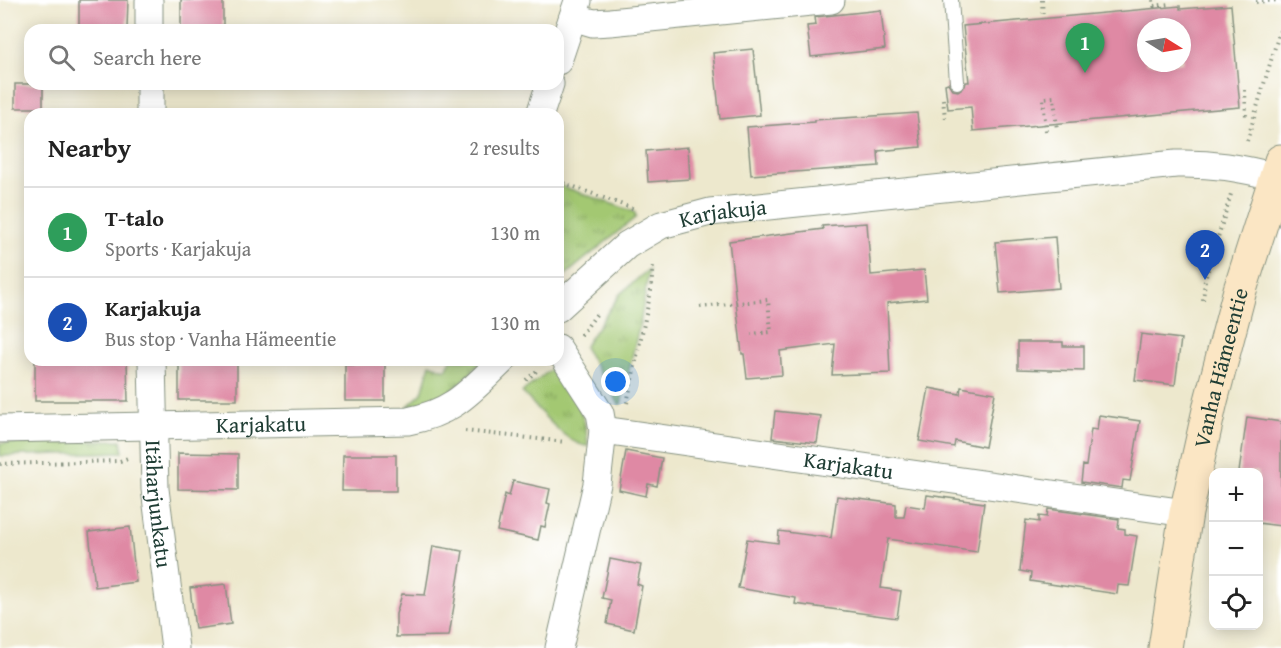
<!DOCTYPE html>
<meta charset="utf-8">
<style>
:root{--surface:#fff;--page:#f6f6f6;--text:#222;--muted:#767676;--line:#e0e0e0;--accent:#111827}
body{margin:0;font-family:"Gentium Book Plus",serif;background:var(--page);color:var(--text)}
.controls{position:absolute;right:18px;bottom:18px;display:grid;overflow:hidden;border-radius:12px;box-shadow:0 3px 15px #0003}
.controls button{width:54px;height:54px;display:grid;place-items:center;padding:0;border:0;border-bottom:2px solid var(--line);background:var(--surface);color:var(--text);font:30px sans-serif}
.compass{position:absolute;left:1137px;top:18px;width:54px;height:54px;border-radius:50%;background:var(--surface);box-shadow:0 3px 15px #0003;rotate:101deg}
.you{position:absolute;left:616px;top:382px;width:21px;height:21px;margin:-15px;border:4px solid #fff;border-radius:50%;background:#1a73e8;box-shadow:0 0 0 9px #1a73e833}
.badge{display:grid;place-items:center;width:39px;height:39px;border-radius:50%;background:var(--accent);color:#fff;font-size:20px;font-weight:700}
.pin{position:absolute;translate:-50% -50px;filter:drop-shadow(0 2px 3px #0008)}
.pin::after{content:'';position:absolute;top:32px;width:21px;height:18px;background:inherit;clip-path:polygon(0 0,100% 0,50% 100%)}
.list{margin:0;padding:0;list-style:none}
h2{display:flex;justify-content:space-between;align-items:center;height:78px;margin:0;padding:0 24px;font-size:26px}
h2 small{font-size:20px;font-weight:400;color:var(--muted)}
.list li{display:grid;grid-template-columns:39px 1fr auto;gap:18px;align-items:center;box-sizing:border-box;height:90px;padding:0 24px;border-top:2px solid var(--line)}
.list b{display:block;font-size:22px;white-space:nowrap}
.list p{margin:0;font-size:20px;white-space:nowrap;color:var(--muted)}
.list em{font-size:20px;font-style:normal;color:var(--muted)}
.icon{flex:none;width:33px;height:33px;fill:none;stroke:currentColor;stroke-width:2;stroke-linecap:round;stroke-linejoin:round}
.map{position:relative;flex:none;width:1281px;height:648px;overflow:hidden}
.search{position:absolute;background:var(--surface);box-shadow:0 3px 15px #0003;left:24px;top:24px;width:540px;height:66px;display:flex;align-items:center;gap:15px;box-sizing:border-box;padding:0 21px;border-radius:18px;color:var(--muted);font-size:22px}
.panel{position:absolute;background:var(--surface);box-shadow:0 3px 15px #0003;left:24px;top:108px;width:540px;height:258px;border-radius:18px}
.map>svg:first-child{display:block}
.grass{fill:url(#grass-tufts);stroke:#618253;stroke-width:1.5}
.building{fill:#df89a4;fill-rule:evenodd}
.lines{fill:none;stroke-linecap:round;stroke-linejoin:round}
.lane-casing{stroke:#869280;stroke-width:16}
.street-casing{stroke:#869280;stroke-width:29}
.secondary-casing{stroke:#869280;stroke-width:35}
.path{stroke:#869280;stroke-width:4;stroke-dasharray:1.5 4.5;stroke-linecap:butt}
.lane{stroke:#fff;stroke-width:14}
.street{stroke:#fff;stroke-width:27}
.secondary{stroke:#fbe6c4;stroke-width:33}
.labels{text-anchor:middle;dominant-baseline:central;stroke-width:4.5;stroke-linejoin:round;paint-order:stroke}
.street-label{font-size:22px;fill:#1f3d34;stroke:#fff}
</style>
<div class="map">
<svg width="1281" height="648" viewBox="0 0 1281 648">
<defs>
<pattern id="grass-tufts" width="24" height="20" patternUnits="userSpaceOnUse" patternTransform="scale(1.5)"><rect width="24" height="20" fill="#a3c872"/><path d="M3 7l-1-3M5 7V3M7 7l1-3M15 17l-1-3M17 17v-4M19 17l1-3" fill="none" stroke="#84a45e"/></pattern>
</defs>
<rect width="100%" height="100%" fill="#fff"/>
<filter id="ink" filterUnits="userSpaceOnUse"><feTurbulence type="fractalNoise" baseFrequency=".0167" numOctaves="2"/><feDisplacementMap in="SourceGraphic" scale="12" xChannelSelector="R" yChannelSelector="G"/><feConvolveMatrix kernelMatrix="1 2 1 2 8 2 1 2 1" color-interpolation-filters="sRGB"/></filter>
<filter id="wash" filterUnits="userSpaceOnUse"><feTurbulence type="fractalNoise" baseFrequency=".008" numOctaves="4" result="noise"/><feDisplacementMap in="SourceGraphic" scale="24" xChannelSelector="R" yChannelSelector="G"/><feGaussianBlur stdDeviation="1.35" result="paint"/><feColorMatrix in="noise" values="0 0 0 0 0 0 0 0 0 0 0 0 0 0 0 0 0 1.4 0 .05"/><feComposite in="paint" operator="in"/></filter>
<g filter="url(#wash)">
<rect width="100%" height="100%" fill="#ede8cd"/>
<path class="grass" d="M558 185 632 211 635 213 636 217 558 281Z
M649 269 641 319 621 404H619L584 347 620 294Z
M451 360H483C458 386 445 402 408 406L422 393 430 364 446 370Z
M554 367C573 397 585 408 588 446 566 445 538 408 522 392Z
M121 440 123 452 0 456V443Z"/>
<g id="blocks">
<path class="building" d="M79 0H128L127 29H79Z
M181 0H223V30H181Z
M1231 5 1240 107 973 131 971 107 948 109 945 84 948 83 953 90 958 91 965 86 966 82H969L963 26 1180 6V9ZM1146 27H1182V63H1146Z
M881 10 885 49 811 57 807 26 816 25 815 17Z
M753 49 760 115 720 119 713 53Z
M15 84H43V108H15Z
M917 113 921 147 878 151 879 166 751 175 747 127 814 122V120Z
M688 147 690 179 648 182 646 151Z
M867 223 871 275 924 270 927 299 887 303 890 373 832 375 835 344 780 351 782 375 747 378 744 354H742L729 241 823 229 822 226Z
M1055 237 1059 288 1000 293 995 242Z
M1141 334 1181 339 1175 385 1135 380Z
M1018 342H1063V346H1084V371L1018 369Z
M35 360H127L128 401H35Z
M179 361H237V400H179Z
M385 364V401H345V365Z
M961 387 995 393 985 447 955 441 954 447 919 441 929 388 960 394Z
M775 411 821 416 817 443 772 438Z
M1099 415 1140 421 1130 481 1123 480 1122 488 1081 482 1083 465 1086 466 1091 429 1097 430Z
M1247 417 1281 422V526L1258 523V472H1239Z
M626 451 662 458 657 486 648 484 646 496 619 490Z
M178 453 238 454V490L178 489Z
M343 455H396V491H342Z
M513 481 550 489 547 503 550 504 545 527 541 526 538 540 497 531 505 494 509 496Z
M927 495 984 503 977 552 888 539 881 588 901 591 897 618 795 604 796 598 738 588 747 539 778 543 779 531 831 538 837 496 896 504V517H904L906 505 925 508Z
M1048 509 1119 519 1118 528 1125 529V534L1137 536 1129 586 1118 585 1117 594 1030 581 1031 573 1020 571 1026 520 1039 522V516L1047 517Z
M130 527 136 582 95 587 89 532Z
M433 546 463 551 449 636 396 637V614L402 594 425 595Z
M610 559 641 565 637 584 642 586 634 630 607 624 611 600 602 598Z
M226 584 231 624 195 629 190 588Z"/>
</g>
</g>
<g filter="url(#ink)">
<use href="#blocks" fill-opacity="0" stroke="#869280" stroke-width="1.5"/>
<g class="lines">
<g class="lane-casing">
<path id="lane" d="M951 0 957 82"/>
</g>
<g class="street-casing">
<g id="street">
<path d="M149 0V30"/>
<path d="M573 17 593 23 610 22 831 0"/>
<path d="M558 61 578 1"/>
<path d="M150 84V114"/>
<path d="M540 114 550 84"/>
<path id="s1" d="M558 308 627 245 661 225 710 212 1176 164C1212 163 1241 168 1276 177"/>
<path d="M558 348 600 413 603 430 597 484 559 648"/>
<path id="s2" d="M152 360 155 489 175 648"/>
<path id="s3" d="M0 429 408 421C455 412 470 391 503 360"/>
<path id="s4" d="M603 430 1186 513"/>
</g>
</g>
<g class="secondary-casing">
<g id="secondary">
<path id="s5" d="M1165 648 1186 513 1211 401 1240 290 1281 161"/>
</g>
</g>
<path class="path" d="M1042 0 1043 19
M1153 0 1154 6 1169 4
M1256 2 1280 0
M1245 90 1246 118
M943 99 945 118
M1046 131 1043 98 1054 97 1057 130
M1247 141 1281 27
M558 181 634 209
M1203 300 1205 280 1231 194
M700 307 768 300 771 332 751 334
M581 335 598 312
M526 380 539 369
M627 403 651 291 653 264
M465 431 566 442
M0 464 120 461 128 458"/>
<use href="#lane" class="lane"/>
<use href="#street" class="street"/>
<use href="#secondary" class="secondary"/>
</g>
</g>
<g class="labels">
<g class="street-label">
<text stroke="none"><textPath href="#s1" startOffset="196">Karjakuja</textPath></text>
<text stroke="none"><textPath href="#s5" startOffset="286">Vanha Hämeentie</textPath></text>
<text stroke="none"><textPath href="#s3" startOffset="261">Karjakatu</textPath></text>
<text stroke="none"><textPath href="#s4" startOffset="248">Karjakatu</textPath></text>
<text stroke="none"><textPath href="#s2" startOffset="144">Itäharjunkatu</textPath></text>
</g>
</g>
</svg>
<div class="controls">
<button>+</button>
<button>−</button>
<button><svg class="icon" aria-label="locate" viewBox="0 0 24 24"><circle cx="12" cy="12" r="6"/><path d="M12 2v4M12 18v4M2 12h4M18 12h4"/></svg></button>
</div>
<svg class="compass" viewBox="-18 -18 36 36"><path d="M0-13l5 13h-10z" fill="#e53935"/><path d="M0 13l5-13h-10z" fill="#767676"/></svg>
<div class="you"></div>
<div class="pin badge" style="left:1085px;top:73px;background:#2e9e5b">1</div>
<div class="pin badge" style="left:1205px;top:280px;background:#1a4fb4">2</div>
<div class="search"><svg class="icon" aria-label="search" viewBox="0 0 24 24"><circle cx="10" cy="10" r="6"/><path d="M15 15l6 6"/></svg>Search here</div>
<section class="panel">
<h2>Nearby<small>2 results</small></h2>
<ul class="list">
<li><span class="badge" style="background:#2e9e5b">1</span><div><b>T-talo</b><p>Sports · Karjakuja</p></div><em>130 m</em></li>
<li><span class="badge" style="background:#1a4fb4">2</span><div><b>Karjakuja</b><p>Bus stop · Vanha Hämeentie</p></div><em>130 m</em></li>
</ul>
</section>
</div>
